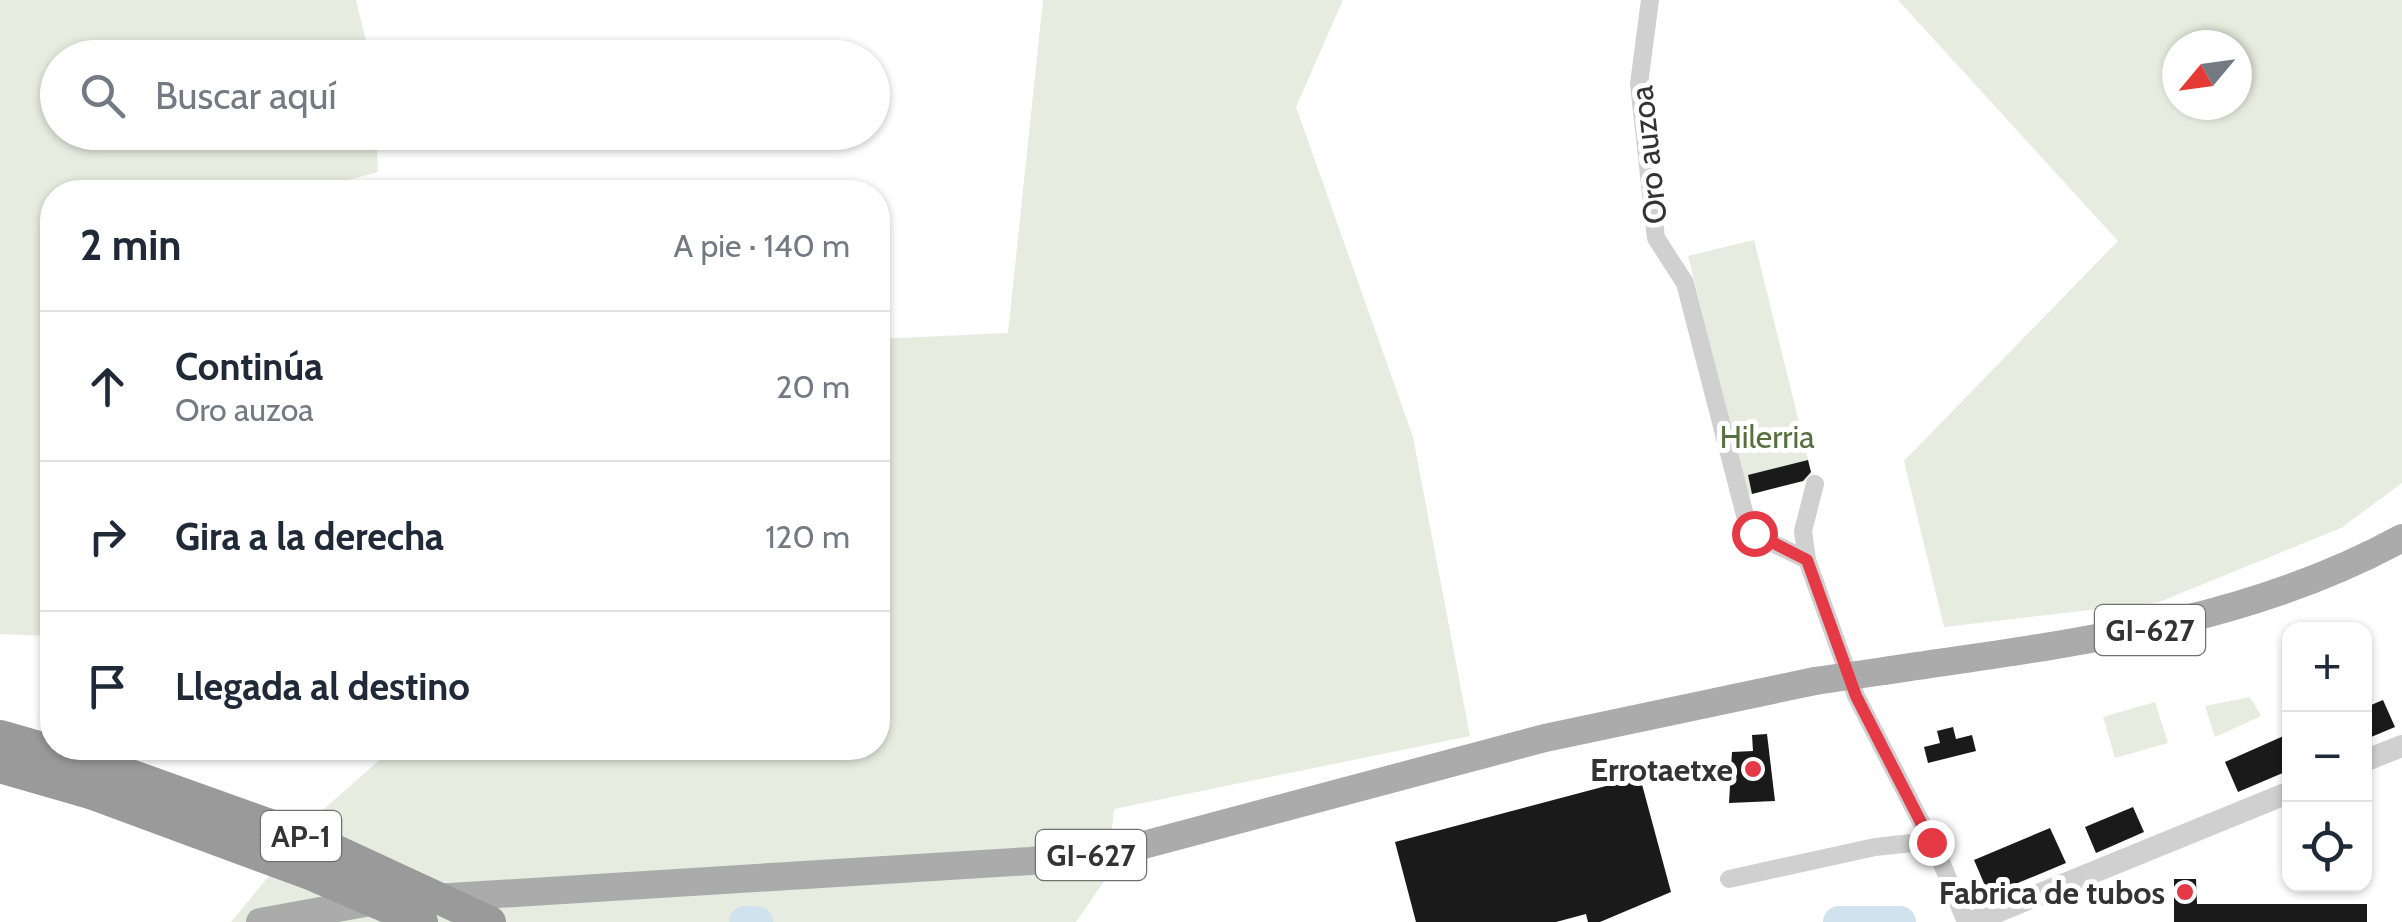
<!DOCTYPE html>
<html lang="es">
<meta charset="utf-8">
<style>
:root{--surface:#fff;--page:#f6f6f7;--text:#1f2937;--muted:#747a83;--line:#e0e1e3}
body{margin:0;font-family:Cabin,sans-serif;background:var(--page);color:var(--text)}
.controls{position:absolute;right:30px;bottom:30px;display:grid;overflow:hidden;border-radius:20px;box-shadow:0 2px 8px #0004}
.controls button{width:90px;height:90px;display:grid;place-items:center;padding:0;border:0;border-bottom:2px solid var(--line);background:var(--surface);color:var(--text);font:50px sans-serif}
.compass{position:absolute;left:2162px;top:30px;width:90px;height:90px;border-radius:50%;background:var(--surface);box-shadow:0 2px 8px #0004;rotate:241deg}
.stop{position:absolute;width:30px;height:30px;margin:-22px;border:8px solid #e63946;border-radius:50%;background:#fff}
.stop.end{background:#e63946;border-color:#fff;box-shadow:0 2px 10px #0008}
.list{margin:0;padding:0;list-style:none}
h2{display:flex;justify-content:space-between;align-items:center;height:130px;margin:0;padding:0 40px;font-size:42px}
h2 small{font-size:32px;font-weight:400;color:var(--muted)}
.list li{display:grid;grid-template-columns:65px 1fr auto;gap:30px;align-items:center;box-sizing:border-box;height:150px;padding:0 40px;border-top:2px solid var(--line)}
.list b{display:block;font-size:38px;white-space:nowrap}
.list p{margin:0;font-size:32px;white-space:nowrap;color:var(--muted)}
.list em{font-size:32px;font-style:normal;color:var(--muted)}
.icon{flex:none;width:55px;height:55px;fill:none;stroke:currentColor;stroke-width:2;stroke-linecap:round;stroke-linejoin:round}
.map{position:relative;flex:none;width:2402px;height:922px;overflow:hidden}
.search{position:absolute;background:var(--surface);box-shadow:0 2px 8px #0004;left:40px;top:40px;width:850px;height:110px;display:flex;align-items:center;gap:25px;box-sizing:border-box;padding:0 35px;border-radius:55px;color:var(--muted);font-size:38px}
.panel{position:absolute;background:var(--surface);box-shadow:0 2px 8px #0004;left:40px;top:180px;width:850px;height:580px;border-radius:40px}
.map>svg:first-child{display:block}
.green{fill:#e6ecdf;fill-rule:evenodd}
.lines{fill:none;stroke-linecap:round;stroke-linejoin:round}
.river{stroke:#cfe2ee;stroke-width:32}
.building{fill:#1a1a1a}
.minor{stroke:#d0d0d0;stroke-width:18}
.tertiary{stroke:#d0d0d0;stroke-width:22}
.primary{stroke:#ababab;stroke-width:28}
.motorway{stroke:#9a9a9a;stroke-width:32}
.primary-bridge{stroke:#ababab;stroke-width:28}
.motorway-bridge{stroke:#9a9a9a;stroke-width:32}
.route{stroke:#e63946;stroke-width:12}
.poi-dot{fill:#e63946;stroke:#fff;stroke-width:4}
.labels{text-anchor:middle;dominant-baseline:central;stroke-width:10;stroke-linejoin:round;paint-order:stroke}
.shield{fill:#fff;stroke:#707070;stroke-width:2.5}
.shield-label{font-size:30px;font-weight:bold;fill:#333}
.street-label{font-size:32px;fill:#333;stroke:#fff}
.park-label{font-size:32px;fill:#56703f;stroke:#fff}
.poi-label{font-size:32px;font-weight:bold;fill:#333;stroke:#fff;text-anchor:end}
</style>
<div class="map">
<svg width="2402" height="922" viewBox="0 0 2402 922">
<rect width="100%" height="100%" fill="#fff"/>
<path class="green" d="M0 0H356L370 57 58 58V132L376 133 378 172 302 192H52V636L0 634Z
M1043 0H1343L1296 107 1413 437 1470 736 1114 809 1107 877 1076 922H231L324 809 393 748H878V339L1008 333Z
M1898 0H2402V483L2341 528 2159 602 1944 627 1904 461 2118 241ZM2237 45V105H2177V45Z
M1754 240 1813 479 1748 495 1688 256Z
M2250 697 2261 716 2215 737 2205 706Z
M2155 702 2168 743 2115 758 2103 717Z"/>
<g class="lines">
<path class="river" d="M745 922H757
M1839 922H1900"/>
</g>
<path class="building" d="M1808 460 1811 472 1803 481 1752 494 1748 475Z
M2383 700 2395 727 2364 740V708Z
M1953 727 1956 739 1972 735 1976 751 1928 763 1924 747 1940 743 1937 731Z
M2290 733V770L2238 792 2225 762Z
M1767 734 1775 801 1729 803 1732 752 1753 751 1752 735Z
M1640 777 1671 892 1600 922H1588L1586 914 1556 922H1416L1395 842Z
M2133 807 2144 832 2096 853 2085 827Z
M2050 828 2066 863 1989 895 1974 860Z
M2174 879H2196L2197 904H2367V922H2174Z"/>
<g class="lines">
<path class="minor" d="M1650 0 1639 84 1656 238 1685 283 1747 523 1758 536 1807 560
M1815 484 1803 531 1807 560 1856 696 1940 859 1966 922
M1729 879 1875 847 1931 841"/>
<path class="tertiary" d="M2364 761 2402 746
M1972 922 2290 792"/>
<path class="primary" d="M1884 671C2063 644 2241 626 2402 538
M434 898 1030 861 1121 851 1545 738 1815 681
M260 922 376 901"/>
<path class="motorway" d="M0 736 105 766
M0 767 93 794"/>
<path class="primary-bridge" d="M1815 681 1884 671"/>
<path class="motorway-bridge" d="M105 766 315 841 490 922
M93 794 310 874 422 922"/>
</g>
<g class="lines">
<path class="route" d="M1754 533 1807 560 1856 696 1931 842"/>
</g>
<g class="poi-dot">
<circle cx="1753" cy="769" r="10"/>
<circle cx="2185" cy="892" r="10"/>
</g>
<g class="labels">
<g class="shield">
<rect x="2095" y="605" width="110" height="50" rx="8"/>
<rect x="261" y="811" width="80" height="50" rx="8"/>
<rect x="1036" y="830" width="110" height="50" rx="8"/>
</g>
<g class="shield-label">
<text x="2150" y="630">GI-627</text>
<text x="301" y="836">AP-1</text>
<text x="1091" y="855">GI-627</text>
</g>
<g class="street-label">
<text transform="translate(1648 155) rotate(-96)">Oro auzoa</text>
</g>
<g class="park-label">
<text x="1767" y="436">Hilerria</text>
</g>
<g class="poi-label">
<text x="1733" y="769">Errotaetxe</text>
<text x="2165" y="892">Fabrica de tubos</text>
</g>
</g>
</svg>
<div class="controls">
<button>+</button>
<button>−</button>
<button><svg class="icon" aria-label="locate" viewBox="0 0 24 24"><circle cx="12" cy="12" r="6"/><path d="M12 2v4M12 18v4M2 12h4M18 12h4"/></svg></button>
</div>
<svg class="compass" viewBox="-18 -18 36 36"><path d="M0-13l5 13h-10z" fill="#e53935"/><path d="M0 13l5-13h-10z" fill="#747a83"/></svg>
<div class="stop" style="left:1754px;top:533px"></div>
<div class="stop end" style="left:1931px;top:842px"></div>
<div class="search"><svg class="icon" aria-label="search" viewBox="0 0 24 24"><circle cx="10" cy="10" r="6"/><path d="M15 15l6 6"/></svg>Buscar aquí</div>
<section class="panel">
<h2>2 min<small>A pie · 140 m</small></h2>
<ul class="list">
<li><svg class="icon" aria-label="ahead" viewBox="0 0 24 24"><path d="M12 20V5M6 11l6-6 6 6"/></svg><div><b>Continúa</b><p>Oro auzoa</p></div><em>20 m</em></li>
<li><svg class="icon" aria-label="right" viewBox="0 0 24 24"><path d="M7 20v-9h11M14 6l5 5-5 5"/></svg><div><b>Gira a la derecha</b></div><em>120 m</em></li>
<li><svg class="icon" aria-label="arrive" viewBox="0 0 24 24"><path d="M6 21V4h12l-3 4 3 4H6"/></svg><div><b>Llegada al destino</b></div></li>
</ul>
</section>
</div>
